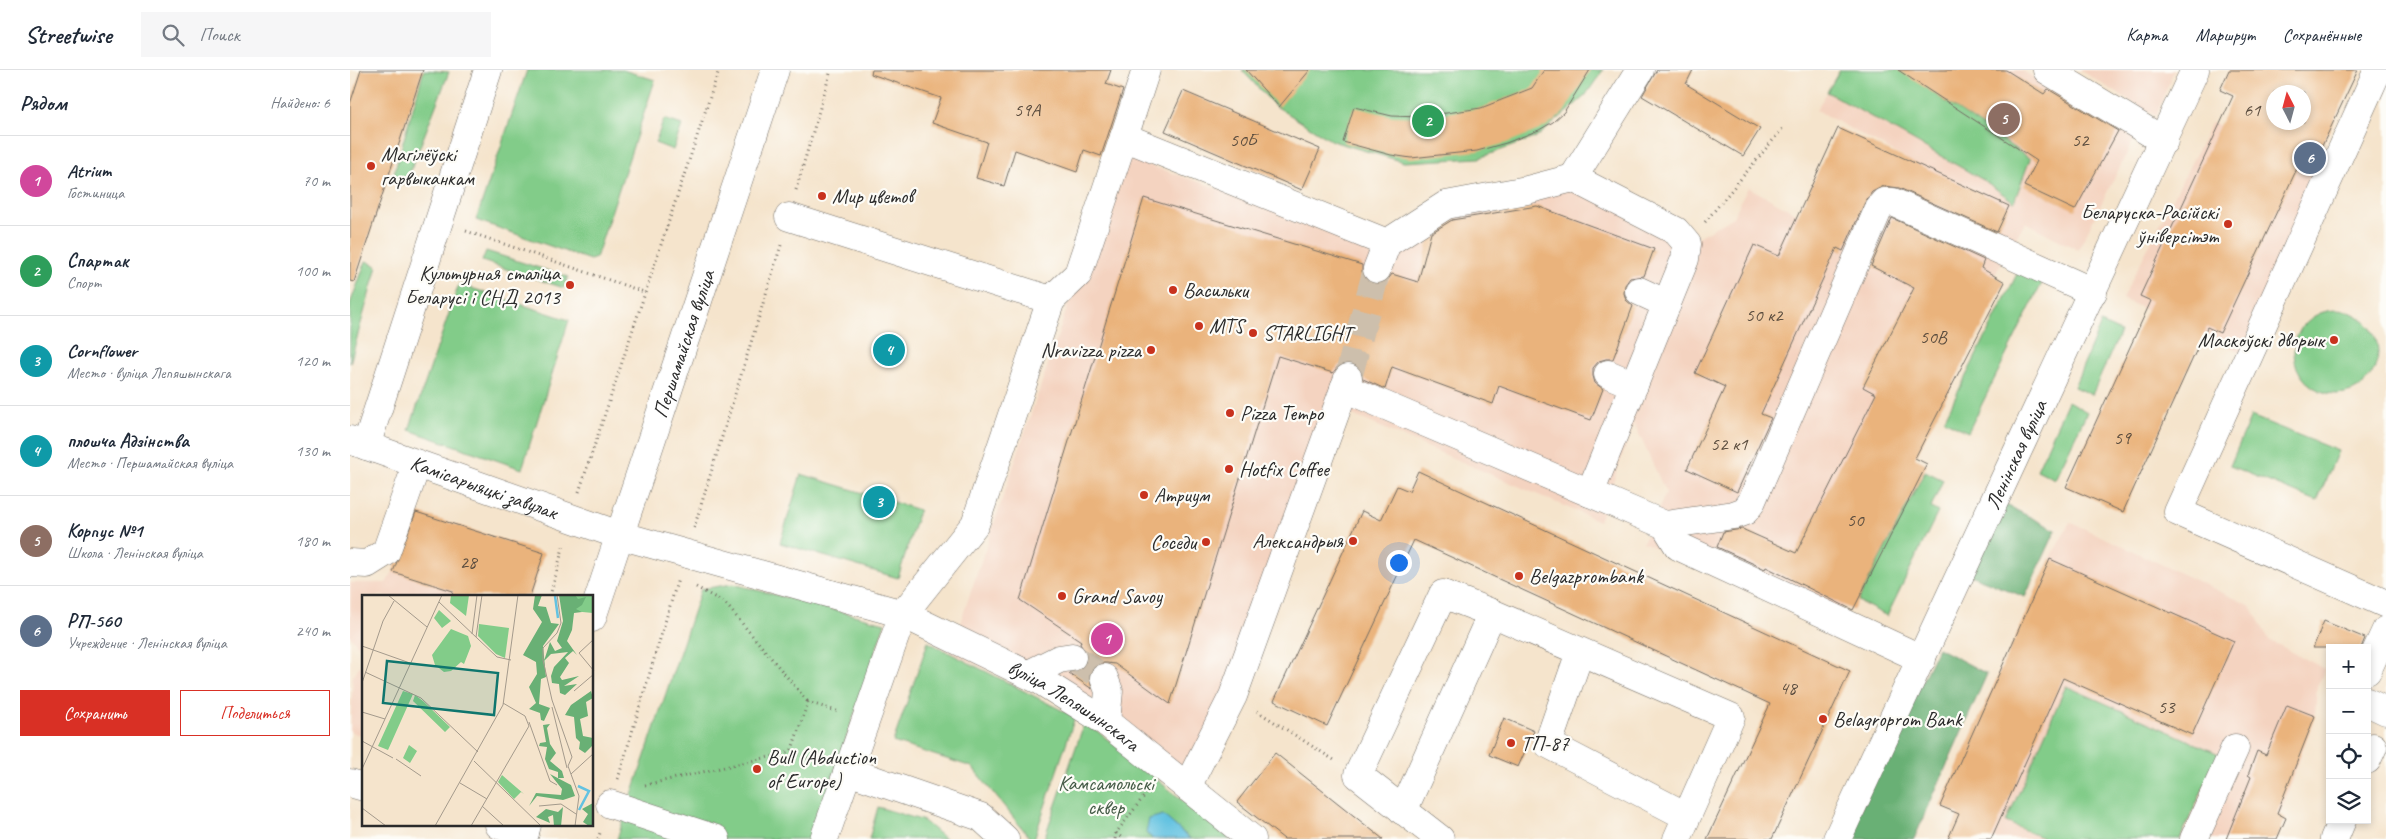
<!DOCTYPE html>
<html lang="ru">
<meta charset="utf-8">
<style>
:root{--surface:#fff;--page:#f6f6f7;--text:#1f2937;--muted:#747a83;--line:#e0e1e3;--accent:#d93025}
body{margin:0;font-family:Caveat,sans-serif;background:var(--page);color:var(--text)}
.controls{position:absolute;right:15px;bottom:15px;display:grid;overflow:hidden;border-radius:0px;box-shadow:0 2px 8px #0003}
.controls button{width:45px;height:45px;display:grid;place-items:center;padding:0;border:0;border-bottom:1px solid var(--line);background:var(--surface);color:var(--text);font:25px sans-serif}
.compass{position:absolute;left:1916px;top:15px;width:45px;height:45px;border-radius:50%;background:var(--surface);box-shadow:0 2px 8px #0003;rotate:354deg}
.you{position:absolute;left:1048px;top:492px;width:18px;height:18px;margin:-12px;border:4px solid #fff;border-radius:50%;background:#1a73e8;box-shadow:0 0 0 8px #1a73e833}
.badge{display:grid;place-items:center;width:32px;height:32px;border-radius:50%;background:var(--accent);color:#fff;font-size:16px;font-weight:700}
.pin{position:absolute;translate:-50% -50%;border:2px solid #fff;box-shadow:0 1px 5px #0006}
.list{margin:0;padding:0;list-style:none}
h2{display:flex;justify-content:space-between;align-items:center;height:65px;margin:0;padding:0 20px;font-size:21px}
h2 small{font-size:16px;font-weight:400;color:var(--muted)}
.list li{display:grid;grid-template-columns:32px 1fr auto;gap:15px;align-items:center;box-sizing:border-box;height:90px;padding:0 20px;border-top:1px solid var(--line)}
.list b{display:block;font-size:19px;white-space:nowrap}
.list p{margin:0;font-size:16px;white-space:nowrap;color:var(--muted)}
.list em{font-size:16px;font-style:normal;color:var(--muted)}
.actions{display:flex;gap:10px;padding:15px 20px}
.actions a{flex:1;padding:11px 0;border:1px solid var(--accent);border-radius:0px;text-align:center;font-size:18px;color:var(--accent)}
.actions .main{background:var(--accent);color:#fff}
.icon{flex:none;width:28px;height:28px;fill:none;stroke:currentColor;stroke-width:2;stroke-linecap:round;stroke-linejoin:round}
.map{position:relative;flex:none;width:2036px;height:769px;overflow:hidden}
header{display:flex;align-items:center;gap:30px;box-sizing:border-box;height:70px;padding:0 25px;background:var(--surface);border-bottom:1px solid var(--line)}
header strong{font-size:24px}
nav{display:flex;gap:28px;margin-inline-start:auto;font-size:18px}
.search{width:350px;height:45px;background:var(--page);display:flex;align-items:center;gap:12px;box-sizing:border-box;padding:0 18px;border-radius:0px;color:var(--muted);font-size:19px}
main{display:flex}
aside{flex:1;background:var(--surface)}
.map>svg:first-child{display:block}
.built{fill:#f4d3c0}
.green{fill:#82cc89;stroke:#567c5a}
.forest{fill:#69b075;stroke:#4a6e50}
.water{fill:#63c2e1;stroke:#477686}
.building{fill:#eab37b;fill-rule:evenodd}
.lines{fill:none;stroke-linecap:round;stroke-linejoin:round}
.minor-tunnel{stroke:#cdbfac;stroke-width:28;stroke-dasharray:28 14;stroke-linecap:butt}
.minor-casing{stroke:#726c63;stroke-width:29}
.major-casing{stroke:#726c63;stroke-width:29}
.path{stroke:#726c63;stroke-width:3;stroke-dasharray:1 4;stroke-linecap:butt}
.minor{stroke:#fff;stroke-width:28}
.major{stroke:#fff;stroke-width:28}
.poi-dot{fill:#c8321e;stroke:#fdfcf7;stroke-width:2}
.labels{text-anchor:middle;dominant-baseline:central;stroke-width:4.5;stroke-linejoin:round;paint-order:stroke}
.number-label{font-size:19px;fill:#5b4d3f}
.poi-label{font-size:21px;fill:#2b2b2b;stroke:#fdfcf7;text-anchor:start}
.street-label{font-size:21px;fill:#2b2b2b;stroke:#fdfcf7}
.park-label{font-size:21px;fill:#455b47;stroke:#fdfcf7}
.inset-river{fill:none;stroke:#63c2e1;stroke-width:2.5}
.inset-road{fill:none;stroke:#a49a8c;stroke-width:1}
.view{fill:#0f766e;fill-opacity:0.15;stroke:#0f766e;stroke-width:2.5}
.inset-edge{fill:none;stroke:#2b2b2b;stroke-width:2.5}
</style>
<header>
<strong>Streetwise</strong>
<div class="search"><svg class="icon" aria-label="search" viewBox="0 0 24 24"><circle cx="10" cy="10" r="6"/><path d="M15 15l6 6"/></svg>Поиск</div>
<nav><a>Карта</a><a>Маршрут</a><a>Сохранённые</a></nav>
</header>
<main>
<aside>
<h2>Рядом<small>Найдено: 6</small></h2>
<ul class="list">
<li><span class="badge" style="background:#d1479c">1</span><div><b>Atrium</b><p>Гостиница</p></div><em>70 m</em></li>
<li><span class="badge" style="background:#2e9e5b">2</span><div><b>Спартак</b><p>Спорт</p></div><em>100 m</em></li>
<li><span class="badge" style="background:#0f9aa8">3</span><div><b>Cornflower</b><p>Место · вуліца Лепяшынскага</p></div><em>120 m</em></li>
<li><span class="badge" style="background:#0f9aa8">4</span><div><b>плошча Адзінства</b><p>Место · Першамайская вуліца</p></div><em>130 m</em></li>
<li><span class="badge" style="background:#8d6e63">5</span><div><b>Корпус №1</b><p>Школа · Ленінская вуліца</p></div><em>180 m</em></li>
<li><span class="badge" style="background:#5c6f8a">6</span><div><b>РП-560</b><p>Учреждение · Ленінская вуліца</p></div><em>240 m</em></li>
</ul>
<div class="actions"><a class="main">Сохранить</a><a>Поделиться</a></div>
</aside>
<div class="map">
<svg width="2036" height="769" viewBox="0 0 2036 769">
<rect width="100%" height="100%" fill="#fdfcf7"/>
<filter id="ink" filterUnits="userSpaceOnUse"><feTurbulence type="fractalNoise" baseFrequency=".02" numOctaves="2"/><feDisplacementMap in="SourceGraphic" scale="10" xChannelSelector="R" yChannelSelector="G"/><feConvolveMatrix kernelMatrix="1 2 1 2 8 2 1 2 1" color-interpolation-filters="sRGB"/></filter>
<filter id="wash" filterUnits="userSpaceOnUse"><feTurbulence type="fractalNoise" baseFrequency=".0096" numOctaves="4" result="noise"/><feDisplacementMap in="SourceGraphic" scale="20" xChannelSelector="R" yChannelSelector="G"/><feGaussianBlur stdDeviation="1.12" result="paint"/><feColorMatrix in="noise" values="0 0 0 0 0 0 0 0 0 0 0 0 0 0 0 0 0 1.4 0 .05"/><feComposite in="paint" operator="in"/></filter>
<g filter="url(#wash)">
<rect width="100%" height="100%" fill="#f5e4cc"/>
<path class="built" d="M1491 0H1671L1785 67 1728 180 1675 152 1644 206 1655 212 1580 358 1550 381 1577 394 1503 541 1493 536 1481 556 1293 472 1316 423 1284 353 1249 451 991 340 837 717 756 652 600 583 769 85 1029 173 1065 146 1223 108 1337 173 1383 147 1398 117 1449 145 1488 58 1564 93 1466 40Z
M1729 0H1824L1806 46Z
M1862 52 1969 102 1891 282 1772 229Z
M62 441 194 483 180 526H14V587L12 580 0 566V513H36L43 502Z
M1720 452 1901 536 1919 570 1975 599 1967 617 1965 646 1930 744 1927 769H1598L1608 744 1590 736 1700 489Z
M14 589V666L0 662 3 606Z"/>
<path class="green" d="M74 0 99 2 55 115 42 110Z
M177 0H273L305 10 246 188 240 190 126 150Z
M892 0H1253L1235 26 1187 67 1129 88 1054 92 982 71 924 35Z
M1490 0H1550L1680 89 1664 132 1635 111 1477 22Z
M314 49 332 55 323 80 305 73Z
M136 181 218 207 214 218 132 191Z
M16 191 27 196 0 293V234Z
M1671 196 1694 209 1618 362 1594 350Z
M109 214 219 250 172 399 59 360Z
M1944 282a42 42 0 1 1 84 0a42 42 0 1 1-84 0Z
M1751 253 1770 262 1742 325 1724 317Z
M1718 331 1737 342 1705 409 1687 400Z
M1901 346 1988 381 1967 431 1880 396Z
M1575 401 1593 410 1581 438 1588 442 1537 546 1508 531Z
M451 404 569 440 548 508 430 473Z
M383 514 535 553 462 769H267L351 519Z
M578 572 725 647 684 769H681L622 697 543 672Z
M1716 616 1869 684 1830 769H1695L1656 752Z
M735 651 880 769H841L812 745 796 763 803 769H694Z
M528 737 574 751 595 769H519Z"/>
<path class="forest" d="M1654 434 1706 460 1675 527 1620 505Z
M1588 578 1637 604 1564 769H1496Z"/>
<path class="water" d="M813 745 840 769H841H803L796 763 799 749Z"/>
<g id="blocks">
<path class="building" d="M11 0H73L4 212 0 211V34Z
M522 0H761L756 14 773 20 751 86 734 80 727 102 665 80 654 116 626 108 637 72 582 53 591 28 521 4Z
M896 0H960L929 37Z
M1194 0H1240L1214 42 1203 52 1189 60 1156 73 1127 81 1061 88 1041 85 993 72 1004 37 1042 46 1069 47 1131 38 1182 18Z
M1307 0H1343L1336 14 1410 59 1393 86 1292 26Z
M1548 0H1656L1694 24 1698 19 1768 61 1725 140 1674 116 1687 91Z
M1879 0H2008L1963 95 1951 90 1870 263 1857 257 1773 442 1716 417 1801 231 1790 226 1883 26 1870 20ZM1924 22H1954V52H1924Z
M833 21 970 79 952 120 815 61Z
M1488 58 1659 136 1647 162 1549 118 1534 116 1522 122 1515 132 1493 181 1487 178 1411 344 1421 348 1387 422 1337 399 1375 317 1345 303 1404 175 1429 186Z
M794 128 1012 195V202L1015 209 1022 214H1029L1037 211 1042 204 1068 212 1081 163 1102 150 1187 136 1304 179 1294 206 1280 208 1275 215 1274 223 1276 230 1283 236 1263 289H1256L1249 291 1243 298V306L1245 313 1253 319 1241 350 1149 316 1143 334 1042 297 1035 319 1013 309 1010 298 1003 293H995L988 296 983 303 928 286 820 634 765 594 757 593H749L742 599 739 606 742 619 719 603 731 599 737 592V584L730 574 731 571 670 530Z
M1542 148 1634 190 1631 198 1655 212 1565 388 1577 394 1503 540 1416 497 1415 499 1367 477 1373 462 1392 459 1446 483 1526 324 1513 317 1564 218 1521 196Z
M1068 401 1500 601 1422 769H1357L1420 634 1064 470 977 656 924 631 1012 441 1031 450 1047 416 1059 421Z
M66 442 194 483 180 526H102L103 521 43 502Z
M1700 489 1884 571 1842 665 1713 608 1641 769H1598L1609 744 1590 736Z
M1974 551 2015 568 2011 578H1963Z
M1937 635 1965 646 1927 743 1936 748 1927 769H1876L1901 707 1898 705 1907 681 1916 685Z
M1154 648 1184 661 1168 697 1139 685Z
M925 683 1033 769H934L887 732Z"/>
</g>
</g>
<g filter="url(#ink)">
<use href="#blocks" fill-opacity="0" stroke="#726c63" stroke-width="1"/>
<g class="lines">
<path class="minor-tunnel" d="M998 308 1027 199
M722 587 754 608"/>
<g class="minor-casing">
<g id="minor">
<path d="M796 0 774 67 1037 173"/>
<path d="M1697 0 1814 71"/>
<path d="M2028 0 1828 442 2036 534"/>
<path d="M1223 108 1290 0"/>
<path d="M439 147 701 230 625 454 553 544 474 769"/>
<path d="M1027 199 1037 173 1096 135 1177 120 1223 108 1326 161 1337 174 1335 189 1240 423"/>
<path d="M1289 221 1317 234"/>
<path d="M701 230 728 204 774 67"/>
<path d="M1258 304 1284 315"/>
<path d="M994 318 1315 455 1384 445 1395 441 1401 433 1529 138 1534 132H1543L1743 222"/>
<path id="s1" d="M0 370 269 465 553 544 691 611 756 652 902 769"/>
<path d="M16 376 138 0"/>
<path d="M1315 455 1328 476 1572 589"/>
<path d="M0 493 17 494 36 482 67 394"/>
<path d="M1230 582 1198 674 1336 746"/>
<path d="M2017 601 2036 560"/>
<path d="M679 604 709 589 722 587"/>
<path d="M754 608 759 621 756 652"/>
<path d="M2017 632 2036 641"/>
<path d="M2017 690 2023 677"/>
<path d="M498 701 631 747 655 769"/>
<path d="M0 713 14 717"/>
<path d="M837 717 883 626 998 308"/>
<path d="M260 734 366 769"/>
<path d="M1053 741 1142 543"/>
<path d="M149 755 175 763"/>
<path d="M1090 769 1008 705 1093 524 1142 543 1381 647 1327 769"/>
<path id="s2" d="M1487 769 1845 0"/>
<path d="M1844 769 1885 678"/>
<path d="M1984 769 1992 750"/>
</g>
</g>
<g class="major-casing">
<g id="major">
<path id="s3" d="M242 548 425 0"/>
<path d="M173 769 177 755"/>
</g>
</g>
<path class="path" d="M446 120 481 0
M1355 152 1433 58
M116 161 294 222
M229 422 369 0
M344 458 431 175
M346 517 375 533 458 632
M200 526 214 474
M907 641 984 690
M472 693 441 682 458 632 489 642
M268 709 328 509
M295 715 441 682
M766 763 773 769
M248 769 251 760
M765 769 766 763 798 721"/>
<use href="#minor" class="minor"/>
<use href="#major" class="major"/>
</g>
</g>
<g class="poi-dot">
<circle cx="21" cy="96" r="5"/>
<circle cx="472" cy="126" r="5"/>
<circle cx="1878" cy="154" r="5"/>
<circle cx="220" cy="215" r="5"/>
<circle cx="823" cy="220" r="5"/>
<circle cx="849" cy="256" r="5"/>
<circle cx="903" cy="263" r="5"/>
<circle cx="1984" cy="270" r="5"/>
<circle cx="801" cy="280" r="5"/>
<circle cx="880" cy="343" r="5"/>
<circle cx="879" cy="399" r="5"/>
<circle cx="794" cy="425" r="5"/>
<circle cx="1003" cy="471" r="5"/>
<circle cx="856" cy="472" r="5"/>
<circle cx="1169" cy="506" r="5"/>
<circle cx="712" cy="526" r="5"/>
<circle cx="1473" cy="649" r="5"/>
<circle cx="1161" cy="673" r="5"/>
<circle cx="407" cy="699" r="5"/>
</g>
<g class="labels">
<g class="number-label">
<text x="677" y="40">59А</text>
<text x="1902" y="40">61</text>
<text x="893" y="70">50Б</text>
<text x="1730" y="70">52</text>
<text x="1414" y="245">50 к2</text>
<text x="1583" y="267">50В</text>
<text x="1772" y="368">59</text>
<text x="1379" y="374">52 к1</text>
<text x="1505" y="450">50</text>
<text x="118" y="492">28</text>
<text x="1438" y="618">48</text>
<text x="1816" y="637">53</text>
</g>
<g class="poi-label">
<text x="31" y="84">Магілёўскі<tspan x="31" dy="24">гарвыканкам</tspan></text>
<text x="482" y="126">Мир цветов</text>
<text x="1868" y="142" text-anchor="end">Беларуска-Расійскі<tspan x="1868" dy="24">ўніверсітэт</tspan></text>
<text x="210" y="203" text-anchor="end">Культурная сталіца<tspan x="210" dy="24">Беларусі і СНД 2013</tspan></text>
<text x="833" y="220">Васильки</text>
<text x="859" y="256">MTS</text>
<text x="913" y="263">STARLIGHT</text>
<text x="1974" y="270" text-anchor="end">Маскоўскі дворык</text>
<text x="791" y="280" text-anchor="end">Nravizza pizza</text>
<text x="890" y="343">Pizza Tempo</text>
<text x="889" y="399">Hotfix Coffee</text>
<text x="804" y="425">Атриум</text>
<text x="993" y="471" text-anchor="end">Александрыя</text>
<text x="846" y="472" text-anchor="end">Соседи</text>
<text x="1179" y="506">Belgazprombank</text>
<text x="722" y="526">Grand Savoy</text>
<text x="1483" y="649">Belagroprom Bank</text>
<text x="1171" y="673">ТП-87</text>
<text x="417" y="687">Bull (Abduction<tspan x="417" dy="24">of Europe)</tspan></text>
</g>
<g class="street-label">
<text stroke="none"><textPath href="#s3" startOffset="289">Першамайская вуліца</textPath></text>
<text stroke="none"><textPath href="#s2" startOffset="424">Ленінская вуліца</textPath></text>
<text stroke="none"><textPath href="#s1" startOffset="142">Камісарыяцкі завулак</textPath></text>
<text stroke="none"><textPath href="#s1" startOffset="774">вуліца Лепяшынскага</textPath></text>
</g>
<g class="park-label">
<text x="756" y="713">Камсамольскі<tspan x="756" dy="24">сквер</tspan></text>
</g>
</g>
<g transform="translate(12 525)">
<rect width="231" height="231" fill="#f5e4cc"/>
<path d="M89 0H107L104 21 88 8ZM212 0H231V18L210 16ZM77 15 89 26 80 33 72 23ZM117 29 147 33 143 63 134 59 116 41ZM89 34 106 41 109 51 102 69 99 67 89 76 82 77 73 70 70 60ZM41 96 51 99 26 155 16 151ZM53 100 61 106 88 132 83 137 51 106ZM47 150 55 156 48 168 41 163ZM140 180 162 199 159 197 152 204 136 187Z" fill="#82cc89"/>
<path d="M173 0H180L176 11 184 12 189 28 197 29 181 51 184 82 179 84 177 109 188 113 182 126 179 125 178 118 167 114 174 108 167 92 175 79 174 67 161 60 180 27 171 14ZM197 0H213L216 4 224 2 220 10 214 14 220 17 212 18 210 35 205 46 215 60 211 56 203 63 207 68 198 82 200 85 217 81 202 91 215 89 203 100 198 98 197 89 190 88 189 81 192 72 206 57 189 59 182 66 188 47 193 56 200 53 195 46 201 26ZM229 96 231 103 224 107 226 121 218 124 221 141 231 143V150L223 158 217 154 218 147 214 143 212 122 203 120 209 110ZM188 129 185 133 188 149 194 158 188 166 200 176 202 183H196V177L187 174 183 164 185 152 177 151 178 148 184 147 181 130ZM188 179 209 190 213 201 201 205 175 201 167 211 174 198 199 200 200 194ZM231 201V231H227L221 227 226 219 220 214 231 208ZM201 212 199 231H192L191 220 186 222 188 228 174 222 184 214 196 217Z" fill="#69b075"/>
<path class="inset-river" d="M193 1 196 23M216 191 227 196 217 215"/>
<path class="inset-road" d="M26 0 65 32M195 0 199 28 195 38 181 53V65L190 105 210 162 206 171 217 201 213 231M77 7 135 62 149 65M110 39 115 0M114 42 120 0M232 44 217 58 232 76M0 51 48 68M3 77 59 103 116 157M0 88 21 26 32 6M212 96 232 79M190 112 205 173M0 117 23 124M167 127 188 186 195 190M0 146 31 163M34 164 59 181M112 166 179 231M0 174 80 0M209 179 232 158M98 188 125 204M120 211 142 231M177 211 199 209 214 219M0 213 24 231M73 231 141 110 156 0M109 231 167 131 163 121 141 108"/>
<path class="view" d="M25 66 136 78 132 120 21 108Z"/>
<rect width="231" height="231" class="inset-edge"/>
</g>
</svg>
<div class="controls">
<button>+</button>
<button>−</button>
<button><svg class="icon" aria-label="locate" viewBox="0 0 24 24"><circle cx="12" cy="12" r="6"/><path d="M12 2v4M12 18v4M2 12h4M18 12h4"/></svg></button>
<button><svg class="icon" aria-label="layers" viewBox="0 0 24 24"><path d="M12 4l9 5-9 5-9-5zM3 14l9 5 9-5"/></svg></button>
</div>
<svg class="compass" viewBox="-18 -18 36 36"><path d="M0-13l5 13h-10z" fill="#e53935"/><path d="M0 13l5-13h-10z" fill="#747a83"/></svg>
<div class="you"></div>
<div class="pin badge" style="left:757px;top:569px;background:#d1479c">1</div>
<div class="pin badge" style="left:1078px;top:51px;background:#2e9e5b">2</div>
<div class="pin badge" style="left:529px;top:432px;background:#0f9aa8">3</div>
<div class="pin badge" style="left:539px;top:280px;background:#0f9aa8">4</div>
<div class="pin badge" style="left:1654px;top:49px;background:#8d6e63">5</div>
<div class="pin badge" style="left:1960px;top:88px;background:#5c6f8a">6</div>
</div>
</main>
